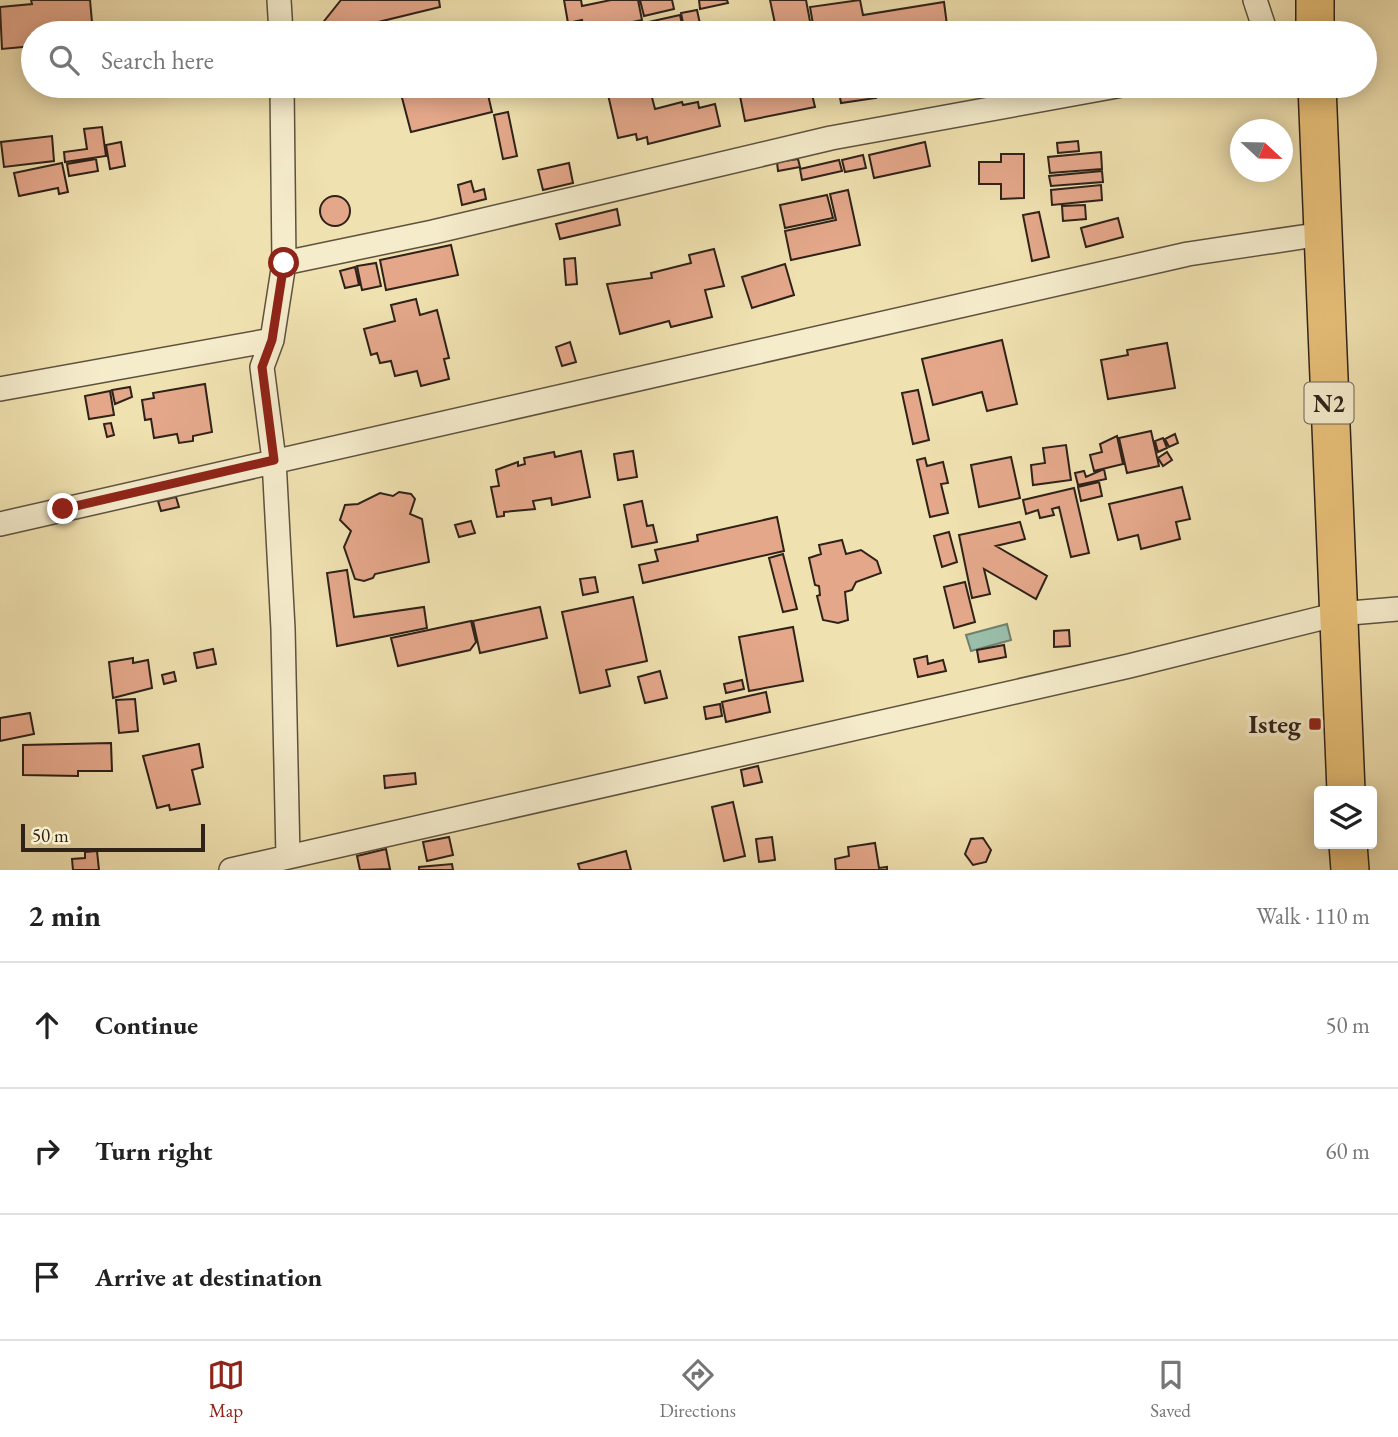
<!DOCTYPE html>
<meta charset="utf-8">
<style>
:root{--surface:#fff;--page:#f2f2f2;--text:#222;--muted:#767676;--line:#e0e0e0;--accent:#8f2418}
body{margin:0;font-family:"EB Garamond",serif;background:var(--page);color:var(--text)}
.controls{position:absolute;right:21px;bottom:21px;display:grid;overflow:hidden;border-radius:7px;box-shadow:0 4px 18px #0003}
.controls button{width:63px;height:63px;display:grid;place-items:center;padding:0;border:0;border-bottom:2px solid var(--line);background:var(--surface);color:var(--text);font:35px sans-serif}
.compass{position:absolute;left:1230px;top:119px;width:63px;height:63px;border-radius:50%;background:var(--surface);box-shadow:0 4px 18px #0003;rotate:112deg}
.scale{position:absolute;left:21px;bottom:18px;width:184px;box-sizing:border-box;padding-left:7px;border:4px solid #2e2219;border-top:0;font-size:19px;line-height:24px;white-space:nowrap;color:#2e2219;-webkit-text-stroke:5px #f5eccc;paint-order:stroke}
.stop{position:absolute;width:21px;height:21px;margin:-16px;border:5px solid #8f2418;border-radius:50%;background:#fff}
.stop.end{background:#8f2418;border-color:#fff;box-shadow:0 2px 7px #0008}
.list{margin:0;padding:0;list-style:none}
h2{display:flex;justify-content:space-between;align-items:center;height:91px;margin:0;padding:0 28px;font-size:30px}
h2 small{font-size:23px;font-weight:400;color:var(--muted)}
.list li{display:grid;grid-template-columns:46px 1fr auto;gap:21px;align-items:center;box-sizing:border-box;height:126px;padding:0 28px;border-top:2px solid var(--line)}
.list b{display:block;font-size:26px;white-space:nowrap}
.list em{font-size:23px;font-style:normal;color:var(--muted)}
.icon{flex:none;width:38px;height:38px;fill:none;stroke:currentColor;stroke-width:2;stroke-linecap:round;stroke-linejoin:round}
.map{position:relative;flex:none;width:1398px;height:870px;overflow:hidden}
.search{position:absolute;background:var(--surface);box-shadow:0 4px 18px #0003;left:21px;right:21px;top:21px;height:77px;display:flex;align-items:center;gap:18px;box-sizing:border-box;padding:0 24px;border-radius:38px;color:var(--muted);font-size:26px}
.sheet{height:469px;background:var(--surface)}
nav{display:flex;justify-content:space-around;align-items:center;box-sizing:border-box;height:98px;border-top:2px solid var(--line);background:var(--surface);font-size:19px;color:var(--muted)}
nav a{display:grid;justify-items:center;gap:4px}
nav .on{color:var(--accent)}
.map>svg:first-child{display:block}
.water{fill:#9abeaa;stroke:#6f8070;stroke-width:2}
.building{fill:#e4a78a;stroke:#2e2219;stroke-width:2}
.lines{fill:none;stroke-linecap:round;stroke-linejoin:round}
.minor-casing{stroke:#5e523f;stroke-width:26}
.primary-casing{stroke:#2e2219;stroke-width:40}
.minor{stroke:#f5eccc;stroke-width:23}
.primary{stroke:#e8c078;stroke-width:37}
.route{stroke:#8f2418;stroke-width:9}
.poi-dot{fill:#8f2418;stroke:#f5eccc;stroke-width:2.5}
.labels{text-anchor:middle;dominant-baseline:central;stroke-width:7;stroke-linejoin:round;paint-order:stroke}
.shield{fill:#f5eccc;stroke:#6a5f4f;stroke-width:2}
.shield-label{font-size:24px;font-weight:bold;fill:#2e2219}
.poi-label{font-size:26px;font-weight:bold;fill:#2e2219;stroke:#f5eccc;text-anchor:end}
</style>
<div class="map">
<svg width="1398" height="870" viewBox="0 0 1398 870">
<rect width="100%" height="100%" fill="#f0e1b0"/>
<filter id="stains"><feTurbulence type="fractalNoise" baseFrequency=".00286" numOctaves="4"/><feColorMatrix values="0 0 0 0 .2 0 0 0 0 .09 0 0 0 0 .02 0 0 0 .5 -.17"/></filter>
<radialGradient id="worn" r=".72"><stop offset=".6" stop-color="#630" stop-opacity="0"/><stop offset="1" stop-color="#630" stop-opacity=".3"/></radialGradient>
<path class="water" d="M1007 624 1011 640 971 651 966 635Z"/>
<path class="building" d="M31 0H90L93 33H33V46L2 49 0 7 32 4Z
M341 0H439L440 7 366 25 360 33H332L321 25Z
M564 0H581L582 6 611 0H638L642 20 585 32 582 20 568 23Z
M640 0H672L674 9 644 16Z
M699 0H727L728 3 700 9Z
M770 0H806L812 32 777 33Z
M860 0 863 15 944 2 948 33H830L829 27 814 30 810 7Z
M697 10 702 33H685L681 13Z
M680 15 684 33H637L635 25Z
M723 26 724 33H705L704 31Z
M433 86H486L492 112 411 132 401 94Z
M606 86H649L655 109 682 102 683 105 698 102 699 108 715 104 720 126 648 144 647 137 637 140 636 134 618 138Z
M738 86H810L815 107 745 121Z
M838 86H874L876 98 841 103Z
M508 112 517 156 503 159 494 115Z
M102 127 106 156 65 162 64 152 87 149 84 129Z
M52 136 54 161 4 167 1 142Z
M1078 141 1079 151 1058 153 1057 143Z
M121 142 125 166 110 169 106 145Z
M925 142 930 166 874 178 869 155Z
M1101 152 1102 169 1050 173 1048 157Z
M1001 154H1024V198L1001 199V184H979V162H1001Z
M863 155 866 168 845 172 842 160Z
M96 159 98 171 69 176 67 164Z
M798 159 800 167 778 171 777 162Z
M839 160 842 171 802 180 800 169Z
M62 163 68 192 59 194 58 188 19 196 14 173Z
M569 163 573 183 543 190 538 170Z
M1102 171 1103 182 1051 186 1049 176Z
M471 181 474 192 484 189 486 199 462 205 458 185Z
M1101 185 1102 200 1052 205 1051 190Z
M848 190 860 245 791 260 785 231 836 220 830 194Z
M827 195 833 218 785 228 780 205Z
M320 211a15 15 0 1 1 30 0a15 15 0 1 1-30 0Z
M1085 205 1086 219 1063 221 1062 206Z
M617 209 620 225 560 239 556 224Z
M1039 212 1049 257 1032 261 1023 215Z
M1118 218 1123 237 1086 247 1081 228Z
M451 245 458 275 386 290 380 260Z
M714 249 724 286 705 290 712 317 671 327 669 321 620 334 607 284 652 278 651 273 691 263 689 255Z
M575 258 577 284 566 285 564 259Z
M376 263 381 286 362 290 357 266Z
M785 264 794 295 752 308 742 277Z
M355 267 359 285 345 288 340 271Z
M416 299 420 315 437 310 449 358 444 359 449 379 421 386 417 371 395 376 391 361 380 363 377 353 371 355 364 329 395 321 391 305Z
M1002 340 1017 404 987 411 982 392 933 405 922 359Z
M570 342 576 362 562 366 556 347Z
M1167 343 1175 388 1108 399 1101 360 1128 355 1127 350Z
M205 384 212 432 193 436V441L179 443 177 434 154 438 151 419 145 420 142 400 154 398 153 393Z
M130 387 132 397 115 404 112 390Z
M918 390 929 440 913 444 902 393Z
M110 391 114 415 89 419 85 396Z
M111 423 114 435 107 437 104 424Z
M1151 431 1159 466 1127 473 1119 438Z
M1175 434 1178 443 1169 447 1165 439Z
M1117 436 1123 464 1094 471 1090 455 1102 452 1100 444Z
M1163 438 1167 448 1158 452 1155 441Z
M1066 445 1071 480 1033 485 1031 465 1045 463 1043 448Z
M581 451 590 497 552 505 551 498 533 501 535 509 504 512V516L497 517 491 487 499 486 496 470 518 462V466L525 464 524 458 554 452 555 457Z
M633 451 637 477 618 480 614 454Z
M1167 452 1172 460 1163 466 1158 458Z
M1011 457 1020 498 979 507 971 465Z
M925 458 927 466 943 462 948 483 941 484 948 513 930 517 917 460Z
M1104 469 1106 479 1078 485 1075 473 1084 471 1086 477Z
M1099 482 1102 496 1081 501 1078 487Z
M1182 487 1190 519 1176 522 1180 539 1141 549 1138 535 1118 540 1109 504Z
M1074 488 1089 553 1071 557 1059 507 1052 509 1054 515 1040 518 1038 510 1026 514 1023 500Z
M399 492 411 494 415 499 410 514 422 519 429 562 375 574 373 578 364 581 355 579 344 547 351 531 340 520 345 505 358 504 380 493 393 496Z
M176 497 179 507 161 511 158 501Z
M642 501 647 526 653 525 657 542 632 547 624 505Z
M777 517 784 551 643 583 639 565 658 561 655 550 698 541 697 535Z
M471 521 475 533 459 537 455 525Z
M1020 522 1025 539 996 546 1047 576 1036 599 984 569 990 594 972 598 959 535Z
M949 532 957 562 942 567 934 536Z
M842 540 846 554 861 550 877 561 881 573 856 582 852 590 845 592 848 620 838 623 823 620 817 596 820 595 819 586 815 585 809 558 821 554 819 545Z
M783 554 797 609 783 612 769 558Z
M347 570 354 617 424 607 427 628 337 646 327 573Z
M595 577 598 592 583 595 580 579Z
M965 582 975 622 954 628 944 587Z
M633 597 647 661 606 670 610 686 580 693 562 612Z
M540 607 547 638 480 653 473 621Z
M471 621 476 642 470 650 398 666 391 638Z
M793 627 803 681 749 691 739 637Z
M1069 630 1070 646 1054 647V631Z
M1004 645 1006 657 979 662 977 650Z
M213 649 216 664 197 668 194 653Z
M927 656 928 664 943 660 946 671 918 677 914 659Z
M133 658V663L148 660 152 688 113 698 109 662Z
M660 671 667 698 645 703 638 677Z
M174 672 176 681 164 684 162 675Z
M742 680 744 689 726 693 724 684Z
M766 692 770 712 726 722 722 702Z
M135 699 138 731 119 733 116 700Z
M720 704 722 716 706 719 704 707Z
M30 713 34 734 0 741V718Z
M111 743 112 771H78V776L23 775V745Z
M199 744 203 767 192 770 200 804 170 810 169 805 157 808 143 756Z
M758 766 762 782 744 786 741 770Z
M415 773 416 784 385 788 384 776Z
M733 802 745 856 724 861 712 807Z
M449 837 453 855 427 861 423 842Z
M772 837 775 860 759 862 756 839Z
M983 838 991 850 986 862 973 865 965 854 971 839Z
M875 843 879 868 887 867V870H836L835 859 849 856 848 847Z
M386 849 390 869 360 870 357 856Z
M97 851 99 870H73L72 859 85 858V852Z
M626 851 631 870H580L578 864Z
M452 864 453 870H419V867Z"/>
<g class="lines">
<g class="minor-casing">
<path id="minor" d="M279 0 281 33
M1255 0 1266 33
M282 86 284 263 272 340 262 367 274 460 283 629 288 857
M284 263 433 232 831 138 1117 86
M0 389 272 340
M0 524 1188 254 1322 234
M231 870 1129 666 1338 614 1398 609"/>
</g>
<g class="primary-casing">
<path id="primary" d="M1315 0V33
M1317 86 1346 791
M1348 844 1350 870"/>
</g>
<use href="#minor" class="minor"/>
<use href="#primary" class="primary"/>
</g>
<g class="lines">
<path class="route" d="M63 509 274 460 262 367 272 340 284 263"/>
</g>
<rect class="poi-dot" x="1308" y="717" width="14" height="14" rx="3.5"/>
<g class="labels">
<rect class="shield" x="1304.5" y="382.5" width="49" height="41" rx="5"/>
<g class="shield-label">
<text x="1329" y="403">N2</text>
</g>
<g class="poi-label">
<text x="1301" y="724">Isteg</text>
</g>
</g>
<rect width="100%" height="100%" filter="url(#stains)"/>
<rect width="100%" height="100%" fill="url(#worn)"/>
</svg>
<div class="controls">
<button><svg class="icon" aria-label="layers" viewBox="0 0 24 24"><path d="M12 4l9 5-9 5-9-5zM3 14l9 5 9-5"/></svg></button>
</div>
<svg class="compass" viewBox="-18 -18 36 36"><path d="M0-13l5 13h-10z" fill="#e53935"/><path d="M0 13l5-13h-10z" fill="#767676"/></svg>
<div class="scale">50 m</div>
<div class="stop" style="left:284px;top:263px"></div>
<div class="stop end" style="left:63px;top:509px"></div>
<div class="search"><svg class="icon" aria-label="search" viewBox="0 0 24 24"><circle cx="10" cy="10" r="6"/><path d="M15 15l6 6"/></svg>Search here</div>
</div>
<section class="sheet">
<h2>2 min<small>Walk · 110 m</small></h2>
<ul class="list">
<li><svg class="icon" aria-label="ahead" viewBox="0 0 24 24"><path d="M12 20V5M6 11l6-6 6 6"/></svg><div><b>Continue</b></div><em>50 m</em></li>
<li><svg class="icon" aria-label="right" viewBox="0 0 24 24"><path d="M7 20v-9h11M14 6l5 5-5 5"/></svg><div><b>Turn right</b></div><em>60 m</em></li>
<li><svg class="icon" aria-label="arrive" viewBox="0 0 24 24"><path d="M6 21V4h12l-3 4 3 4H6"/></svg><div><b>Arrive at destination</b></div></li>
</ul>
</section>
<nav>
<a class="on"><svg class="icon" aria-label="map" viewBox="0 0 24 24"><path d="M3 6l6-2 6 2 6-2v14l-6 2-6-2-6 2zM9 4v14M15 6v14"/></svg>Map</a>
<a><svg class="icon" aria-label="directions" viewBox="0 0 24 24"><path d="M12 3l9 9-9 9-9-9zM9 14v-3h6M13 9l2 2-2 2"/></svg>Directions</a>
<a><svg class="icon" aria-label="saved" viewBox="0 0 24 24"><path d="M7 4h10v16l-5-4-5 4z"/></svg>Saved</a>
</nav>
